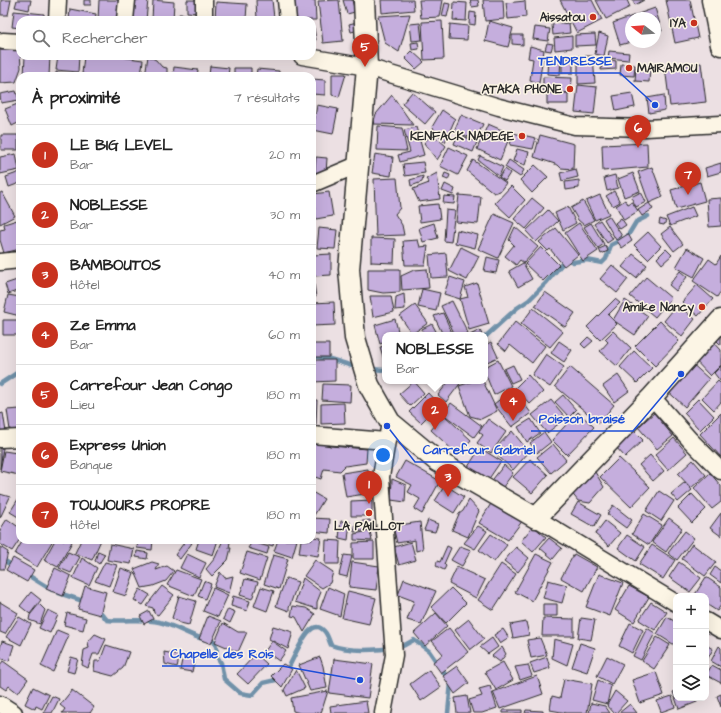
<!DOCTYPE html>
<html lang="fr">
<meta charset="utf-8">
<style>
:root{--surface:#fff;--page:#f2f2f2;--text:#222;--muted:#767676;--line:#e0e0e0;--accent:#c8321e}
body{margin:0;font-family:"Architects Daughter",sans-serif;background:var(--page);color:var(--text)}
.controls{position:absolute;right:12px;bottom:12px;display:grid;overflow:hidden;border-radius:8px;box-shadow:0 4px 16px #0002}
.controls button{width:36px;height:36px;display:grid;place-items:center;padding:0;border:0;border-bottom:1px solid var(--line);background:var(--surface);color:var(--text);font:20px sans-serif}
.compass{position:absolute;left:625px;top:12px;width:36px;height:36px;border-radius:50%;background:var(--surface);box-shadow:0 4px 16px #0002;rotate:287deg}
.you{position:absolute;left:383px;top:455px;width:14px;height:14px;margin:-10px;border:3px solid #fff;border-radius:50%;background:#1a73e8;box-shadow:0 0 0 6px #1a73e833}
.badge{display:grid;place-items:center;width:26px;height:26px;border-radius:50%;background:var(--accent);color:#fff;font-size:13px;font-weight:700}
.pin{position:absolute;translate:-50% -33px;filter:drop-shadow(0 1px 2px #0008)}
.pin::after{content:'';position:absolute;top:21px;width:14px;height:12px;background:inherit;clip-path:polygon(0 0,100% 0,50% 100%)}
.popup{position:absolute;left:382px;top:332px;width:106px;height:52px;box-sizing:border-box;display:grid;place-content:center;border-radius:8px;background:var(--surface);filter:drop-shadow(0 1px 3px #0005);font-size:13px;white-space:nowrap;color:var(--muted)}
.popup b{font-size:15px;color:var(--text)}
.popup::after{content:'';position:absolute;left:50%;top:100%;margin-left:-8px;border:8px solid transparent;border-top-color:var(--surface)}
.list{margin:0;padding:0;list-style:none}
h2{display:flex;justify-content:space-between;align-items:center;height:52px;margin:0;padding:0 16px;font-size:17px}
h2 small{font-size:13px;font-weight:400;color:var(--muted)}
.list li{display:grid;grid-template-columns:26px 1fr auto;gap:12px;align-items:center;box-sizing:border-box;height:60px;padding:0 16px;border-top:1px solid var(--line)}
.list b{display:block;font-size:15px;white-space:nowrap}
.list p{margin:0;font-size:13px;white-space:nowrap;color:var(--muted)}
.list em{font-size:13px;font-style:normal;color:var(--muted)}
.icon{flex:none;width:22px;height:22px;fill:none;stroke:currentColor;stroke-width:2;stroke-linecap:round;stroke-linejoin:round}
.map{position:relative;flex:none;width:721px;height:713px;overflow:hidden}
.search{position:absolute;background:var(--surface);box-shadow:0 4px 16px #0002;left:16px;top:16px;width:300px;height:44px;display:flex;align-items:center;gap:10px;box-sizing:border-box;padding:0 14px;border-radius:12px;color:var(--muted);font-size:15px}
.panel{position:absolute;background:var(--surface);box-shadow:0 4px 16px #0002;left:16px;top:72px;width:300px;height:472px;border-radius:12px}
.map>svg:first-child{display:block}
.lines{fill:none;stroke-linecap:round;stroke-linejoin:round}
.stream{stroke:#6f91a9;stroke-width:4.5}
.building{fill:#c5aedd;stroke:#2b2b2b}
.minor-casing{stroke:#2b2b2b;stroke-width:19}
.tertiary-casing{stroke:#2b2b2b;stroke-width:23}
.minor{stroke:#fcf5e5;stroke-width:16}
.tertiary{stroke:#fcf5e5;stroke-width:20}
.poi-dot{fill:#c8321e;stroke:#fcf5e5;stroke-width:1.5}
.labels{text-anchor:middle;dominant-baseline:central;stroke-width:3;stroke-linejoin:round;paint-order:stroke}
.poi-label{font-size:12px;font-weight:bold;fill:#2b2b2b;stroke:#fcf5e5;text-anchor:end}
.leader{fill:none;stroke:#1d4ed8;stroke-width:1.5}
.callout-dot{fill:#1d4ed8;stroke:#fcf5e5;stroke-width:1.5}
.callout-label{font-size:13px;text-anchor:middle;font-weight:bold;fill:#1d4ed8;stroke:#fcf5e5;stroke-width:3;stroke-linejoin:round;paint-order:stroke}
</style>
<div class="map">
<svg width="721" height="713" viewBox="0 0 721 713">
<rect width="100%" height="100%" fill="#ece0e3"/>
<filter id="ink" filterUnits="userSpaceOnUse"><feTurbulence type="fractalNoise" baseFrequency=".025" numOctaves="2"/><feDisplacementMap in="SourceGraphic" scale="8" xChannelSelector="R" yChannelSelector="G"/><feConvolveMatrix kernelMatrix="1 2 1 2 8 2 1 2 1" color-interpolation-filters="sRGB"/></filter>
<g filter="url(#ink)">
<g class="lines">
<path class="stream" d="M485 337 517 308 529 300 546 283 566 259 573 262 587 260 602 263 606 259 611 245 627 237 636 222 648 216
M312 356 330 359 359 368
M370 369 385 370
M0 384 20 371
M0 558 13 566
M26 574 52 590
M59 593 86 602
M96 607 107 620C124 622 142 618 159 622 178 626 195 640 214 641L217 649 216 655 221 663 224 679 240 693 252 695 263 683 280 679
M286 672C292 664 308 617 322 629 328 633 328 639 331 645 351 653 379 650 400 647 405 646 409 642 414 640L429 651 451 683 448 713"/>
</g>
<path class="building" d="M1 0H11L8 15H1Z
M17 0H31L29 10 15 7Z
M84 0H91V5H84Z
M99 0H119L118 20H98Z
M133 0H148L146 20H131Z
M153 0 174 2 173 20H152Z
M187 0H200L199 13 187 12Z
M256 0H272L274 18 257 20Z
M290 0H315L316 20H291Z
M339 0 343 41 323 43 318 1Z
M343 0H352L355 12 347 14Z
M381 0H413L414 10 382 13Z
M419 0H443L440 17 421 18Z
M470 0H478L479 6 472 7Z
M483 0H503L504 19 485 21Z
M560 0H592L602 20 577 33Z
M596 0H627L630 7 606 19Z
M632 0H644L635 5Z
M666 0H690L698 38 675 43Z
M525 1 526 17 508 19 506 3Z
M216 2 247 4 246 20H215Z
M454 2 467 3 466 21 453 20Z
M445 3 450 4 447 17 442 16Z
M655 8 662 31 655 33V18H631V42L620 45 613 23Z
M70 9 96 14 95 20H69Z
M14 11 44 14V20H20V28L12 27Z
M470 12 476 13 475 25 469 24Z
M179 14 201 15V20H178Z
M410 14 399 52 385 43 378 16Z
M442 21 444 59 424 60 422 22Z
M489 21 513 28 508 47 485 41Z
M357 22 359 30 351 32 349 24Z
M420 23 422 40 412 41 410 24Z
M569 23 570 33 553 35 552 25Z
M450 24 468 26 467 40 449 39Z
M535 27 550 29 548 41 533 39Z
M312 28H314L316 40 312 41Z
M599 33 608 36 604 56 595 54Z
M595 34 596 45 575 46V35Z
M512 35H523V45L512 44Z
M572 36V48L555 50 554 38Z
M418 42 419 49 412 50 411 43Z
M547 43 553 44 551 51 545 50Z
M530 46 544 50 539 83 530 80 533 59 528 58Z
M0 50H20L21 68 16 82 0 83Z
M412 51 424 62 416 69 405 58Z
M609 51 629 53 628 60 608 58Z
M548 55 561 56 560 75 547 74Z
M25 56H50L49 76H24Z
M58 56H79L78 72 56 70Z
M84 56H113L143 60 141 76H97L82 74Z
M148 56 156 60 162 67 167 68V76H145Z
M578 56H593L595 83 578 84Z
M573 58V73H562V59Z
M603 58 616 61V69L601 70Z
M701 63 706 102 670 106 665 67Z
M621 64 635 65 634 76 620 75Z
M210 66 229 68 228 76H209Z
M174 67 198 70 197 76H173Z
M636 67 650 68 649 82 635 81Z
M234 68H251V76H234Z
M257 69 279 71V76H256Z
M56 72 75 74 73 76H56Z
M286 73 300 76H285Z
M332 74H346L339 97 332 95Z
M543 77 572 78 571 93 543 91Z
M312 79 325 80V95L312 94Z
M578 85 597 87 594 114 575 112Z
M16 91 19 100 1 103 0 94Z
M412 92 435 112 425 124 402 104Z
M547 93H568V104H547Z
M632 93 635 107 616 111 613 96Z
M392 95 413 125 373 124 376 114Z
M664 95 665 110 649 113 647 98Z
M20 103V122L12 126 5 109Z
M317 105 338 109 333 134 313 130Z
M442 110 455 119 445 142 432 127Z
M461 115 483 124 476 140 454 131Z
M488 124 511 134 500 160 477 149Z
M378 126 402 128 407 151 377 150Z
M416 127 424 155 400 162 398 155 410 152 404 130Z
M513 133 536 138 533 149 510 145Z
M432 134 446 146 437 160 424 143Z
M458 134 477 142 473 152 454 144Z
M1 135H18V150H1Z
M540 135 574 144 573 169 561 168 558 165 534 157Z
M647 143 648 167 603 171 602 145Z
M449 147 468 156 458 175 440 166Z
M517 149 529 152 525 165 513 161Z
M16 154 19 170 0 174V157Z
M375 154 393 157 391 176 372 173Z
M480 156 503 167 499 176 478 160Z
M316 157 327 158 326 173H315Z
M473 160 506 183 500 191 494 193 467 171Z
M509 160 524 170 520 177 505 167Z
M423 162 425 173 405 176 403 164Z
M721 163V172L707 176 705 168Z
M535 165 548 177 532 193 520 180Z
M652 167 663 197 649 203 638 172Z
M505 169 510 173 505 181 499 177Z
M576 169 578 177 562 181 560 173Z
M20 172V183L9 187 6 177Z
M437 173 440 199 419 202 413 189 429 183 426 179Z
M445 173 450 175 448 180 443 178Z
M633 173 640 191 624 197 618 179Z
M615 175 618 188 607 191 604 178Z
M423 176 422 182 411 186 410 180Z
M397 178 400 208 395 214 402 225 404 235 376 236 374 179Z
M579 180V188L566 190 565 182Z
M700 182 705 201 676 209 671 190Z
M445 184 455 189 453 195 442 191Z
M511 186 525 200 510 217 495 203Z
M614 191 620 202 613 206 606 196Z
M2 192 15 216 0 224V193Z
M329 192 333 216 316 219 313 194Z
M641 192 646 202 636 207 631 197Z
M459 195 481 197 478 224 456 222Z
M600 195 609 214 595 220 586 201Z
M444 196 455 197 454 204 443 203Z
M532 198 544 208 526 229 514 219Z
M721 198V226L709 227 707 199Z
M625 200 628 204 632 202 638 211 624 220 616 206Z
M583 201 594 220 584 225 578 220 571 208Z
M649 203 653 209 642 216 638 210Z
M438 204 440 219 420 222 418 206Z
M568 207 576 223 563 230 555 213Z
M692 207 696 216 670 226 666 217Z
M446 210 455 211 451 242 444 241Z
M548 210 558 221 536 242 526 231Z
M494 214 514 223 498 258 478 249Z
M609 216 622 236 616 240 604 219Z
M621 218 626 225 620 229 615 223Z
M660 219 666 221 664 225 659 224Z
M17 220 20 232V249L4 253 0 240V230L5 229 4 224Z
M600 220 613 239 607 243 594 224Z
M434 223 438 238 423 242 419 228Z
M579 223 598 251 583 261 565 233Z
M591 223 604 244 598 248 584 227Z
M515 227 538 247 524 263 520 260 516 265 505 256 514 245 509 240Z
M670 227 683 244 674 251 661 234Z
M319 228 337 230 335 249 317 248Z
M556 228 578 255 564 266 550 249 548 251 539 242Z
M457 230 478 235 475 248 455 243Z
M648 232 661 246 648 259 634 245Z
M628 234 632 241 622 248 617 241Z
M371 238 395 239 394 263 371 262Z
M418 240 420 247 428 246 425 265H405L403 241Z
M606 246 608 251 601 254 599 249Z
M461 247 479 256 467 280 449 271Z
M541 247 559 265 543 281 525 264Z
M687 248 704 258 694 277 676 267Z
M666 249 672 255 662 264 657 258Z
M446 253 448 277 431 278 429 255Z
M331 254V275L314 276 313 255Z
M633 254 647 265 636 278 622 267Z
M721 256V291L717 297 693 281 709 259 716 264Z
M487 257 499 260 496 273 484 271Z
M523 263 532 279 518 287 509 271Z
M612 265 628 279 617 293 600 279Z
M368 269H400V292L383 293 368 290Z
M427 269 429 288 402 290 401 276 414 270Z
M680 271 687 277 676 291 669 285Z
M450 277 465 282 460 299 444 294Z
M646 277 671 298 655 317 630 296Z
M20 279V290L8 294 5 284Z
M312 283H314L316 297 312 298Z
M477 283 489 324 469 330 460 299 468 297 465 287Z
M697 285 713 299 698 316 682 302Z
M422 289 440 293 436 311 418 307Z
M545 292 575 313 565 327 535 306Z
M404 294 405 309 395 310 396 297Z
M8 295 20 297V316L4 312Z
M370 296H391L394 312 373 317Z
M615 299 620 303 608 315 617 324 600 340 587 327Z
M625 300 648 316 635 335 613 320Z
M452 301 468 333 464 335H455L441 306Z
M334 302 335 325 312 326V303Z
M415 305 428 323 412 334 400 316Z
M677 305 695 319 682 336 664 321Z
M533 308 563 332 550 347 521 324Z
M443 313 453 335H443L434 316Z
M395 319 399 335H385V342L380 344 375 325Z
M3 320H20V335H3Z
M660 321 679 341 655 366 635 346Z
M515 322 545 346 532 363 510 345 506 351 498 344Z
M432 324 438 335H420L423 334 422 329Z
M480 330 482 335H470Z
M613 331 631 348 617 366 600 351 608 342 605 339Z
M721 333V345L715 339Z
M588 337 593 341 585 348 581 344Z
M711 339 721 350V365L710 376 692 357Z
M559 341 572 350 564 362 551 353Z
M491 342 498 357 485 363V345Z
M312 344H329V357H312Z
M385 346V363L380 347Z
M634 351 652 368 637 383 620 367Z
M546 354 564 367 550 387 532 375Z
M312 360H335V381L312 382Z
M498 360 511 386 494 395 485 373V367Z
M689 361 709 379 685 407 664 388Z
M513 365 520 379 511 383 504 369Z
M721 366V382L714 373Z
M570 367 614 405 599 423 555 386Z
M528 375 543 392 530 404 515 388Z
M618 375 629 391 614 402 603 386Z
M414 381 424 393 410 406 399 394Z
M449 381H462L446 402 438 395Z
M473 381H483L497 411 481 419 470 416 459 386Z
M718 381 721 384V402L714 410 702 398Z
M323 384 351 385 350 402 322 400Z
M513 389 531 413 512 427 494 404Z
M428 393 439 405 421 423 409 412Z
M563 395 576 410 569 417 555 402Z
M698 399 714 416 700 430 684 413Z
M312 400H317L316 424H312Z
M551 400 566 418 547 433 532 415Z
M344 403 345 423 321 424V404Z
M451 403 482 426 474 437 443 414Z
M20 409V429L10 430 7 410Z
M578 412 594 427 567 455 552 440Z
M3 413 6 432 0 433V414Z
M654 413 673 436 657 449 638 427Z
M721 413V457L700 434Z
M444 415 471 440 458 455 431 430Z
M488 419 506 432 491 453 477 443 483 435 479 432Z
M531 419 540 433 527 442 518 427Z
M632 429 643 440 625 457 614 445Z
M512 431 529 452 513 470 493 451Z
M544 432 551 442 537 453 530 443Z
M674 438 687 453 668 470 655 455Z
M312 440 330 446 367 449 366 463 345 466 340 471 324 469 321 479 312 476Z
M553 444 566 460 551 473 537 457Z
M0 448H3L0 469Z
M480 448 501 461 486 483 466 470Z
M17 450 20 451 19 475 0 471 4 451 17 453Z
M650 455 664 471 653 481 639 465Z
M619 458 650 487 631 507 600 477Z
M530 459 548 475 532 493 513 477Z
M693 460 706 475 691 488 678 474Z
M405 461 440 481 422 514 414 509 420 499 408 492 412 485 396 477Z
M504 465 513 473 503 487 493 479Z
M368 469 371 493 346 497 342 473Z
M595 472 604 487 590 503 578 501 571 492Z
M710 473 721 486V502L712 509 694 488Z
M392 479 406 485 405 502 391 500Z
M685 482 692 490 678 502 671 494Z
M445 485 464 497 454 513 435 501Z
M659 491 674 501 661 521 646 511Z
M312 492 324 499 313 517 312 516Z
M0 494 10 497 0 518Z
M692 494 706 509 692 523 678 508Z
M20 496V518L10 512Z
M372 500V516H351V501Z
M469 500 479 511 468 537 452 530 459 514 463 511Z
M492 502 523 520 508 540 479 523Z
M578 502 601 515 594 527 571 514Z
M613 505 632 520 626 528 607 514Z
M721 513V536L710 528Z
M644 514 662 525 649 545 632 534Z
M312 518 330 519 329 533 312 531Z
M669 518 682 528 666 552 652 542Z
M7 519 20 528V539L12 551 0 544V530Z
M370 520 371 530 354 532 356 522Z
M428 520 438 524 435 532 424 530Z
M341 521 350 522 348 540 339 538Z
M605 521 620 533 609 546 595 534Z
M420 522 423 549 416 551 415 540 397 543 393 526Z
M478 526 487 531 475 549 464 543Z
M533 526 546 537 533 552 521 541Z
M370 531 372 541 354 540V534Z
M685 531 694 538 677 560 668 553Z
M491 534 507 545 494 562 479 550Z
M627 535 645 547 636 561 618 548Z
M312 537 321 538 318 556 299 553 301 540H312Z
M549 538 562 548 553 559 540 548Z
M23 540H53L37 567 15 554Z
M55 540H69L72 542 58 567 44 560Z
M81 540H101L92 560 75 553Z
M138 540H153L152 550 137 548Z
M186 540 192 543 180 559 175 555Z
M199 540H218L213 555 196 549Z
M223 540 230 542 229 548H231L228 560 212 576 206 569 215 558Z
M251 540H274L273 546Z
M278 540H297L292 557 274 551Z
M326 540 340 541 339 564H325Z
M252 542 269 547 267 554 248 548Z
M374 542V559H353V543Z
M411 542 416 560 399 565 394 547Z
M110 544 134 549 131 564 107 560Z
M692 544 716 562 705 576 682 559Z
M652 545 675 560 663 579 639 564Z
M447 546 451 548 444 564 446 566 444 570 436 566 437 561 440 562Z
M460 546 471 550 462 566 451 560Z
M0 547 8 552 4 569H0Z
M516 547 529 558 518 572 504 561Z
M98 551 105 554 99 564 95 561Z
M137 551 148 553 147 559 136 557Z
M68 552 80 557 71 573 59 568Z
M247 552 267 558 260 580 240 573Z
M187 554 206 563 199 577 180 568Z
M536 554 553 562 532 601 515 592Z
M574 554 597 567 584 591 561 578Z
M273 555 288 559 279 589 264 584Z
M344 555 352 556 347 577 339 575Z
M13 558 34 570 27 582 6 570Z
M82 558 97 568 89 585 73 578Z
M315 560 333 572 330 583 322 588 304 576Z
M105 562 117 565 109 586 95 581Z
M152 562 159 564 156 570 167 566 174 571 166 581 153 586 142 588 134 569Z
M352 562 379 566 376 590 349 587Z
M679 562 701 578 690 592 669 577Z
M501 564 516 574 493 610 478 600Z
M457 567 485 580 476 598 449 584Z
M715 567 721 571V583L710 575Z
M55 568 71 576 63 596 46 589Z
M121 568 134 573 126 596 113 592Z
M176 570 201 579 194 596 167 585Z
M220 572 225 578 233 576 229 593 214 587Z
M599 574 623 583 610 616 586 607Z
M706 577 721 587V605L717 611 706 604V596H694Z
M286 578 298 582 289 608V611L276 606Z
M303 578 321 592 317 602V609L295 602Z
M245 579 258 582 252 599 240 595Z
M404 579 436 591 421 624 407 620 414 601 398 595Z
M548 580 567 585 562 603 543 598Z
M204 581 211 584 205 599 198 596Z
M85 586 106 592 100 615 78 609Z
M162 586 174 595 158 615 154 613 153 608 146 606Z
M629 586 649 597 634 622 615 610Z
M261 587 274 591 267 611 254 606Z
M328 587 344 594 340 616 320 609Z
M213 588 228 595 218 617 203 611Z
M451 588 466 603 446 623 431 607Z
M140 589 150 595 143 605 134 600Z
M348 591 376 598 369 624 342 618Z
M31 592 41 600 30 614 20 606Z
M179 596 196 601 189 625 180 623 172 618Z
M233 596 250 601 247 611 231 606Z
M0 602 18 613 5 634 0 632Z
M651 602 667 612 655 630 639 620Z
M39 604 45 610 40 624 29 620 30 615Z
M543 604H557V616H543Z
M293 606 306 608 315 614 304 632 296 617 291 616Z
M228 609 235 612 230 623 223 619Z
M48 610 58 615 50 633 39 628Z
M149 611 153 619 144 624 140 616Z
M67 613 86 618 83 630 64 625Z
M436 613 447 626 425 646 414 633Z
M208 616 221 621 211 644 199 639Z
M19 617 31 624 21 645 6 637Z
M667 617 676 622V646L657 634Z
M543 618 574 619V636H542Z
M581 618 595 620 591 640 578 638Z
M469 619 484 639 470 650 455 630Z
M526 622 529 635 513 638 510 625Z
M223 623 238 632H247L238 652 215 642Z
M630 623 643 630 632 653 619 646Z
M273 626 293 632 288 649 269 639Z
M449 628 468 652 441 673 433 662 443 654 432 641Z
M647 628 655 633 641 660 633 656Z
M503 629 509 638 500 644 494 635Z
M57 630 69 635 53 672 41 666Z
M95 634 106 639 99 654H93L88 668 82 665 84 650 89 648 88 642Z
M657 637 670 645 654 669 642 661Z
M492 638 498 647 488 654 480 647Z
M540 638 547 655 531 658 527 640Z
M554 639 573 644 567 665 552 658Z
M2 641 14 645 9 661 0 658V648Z
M272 641 286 651 279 661 265 651Z
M580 643 595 648 587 672 572 667Z
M106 645 129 652 123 668 113 676 94 671 95 661H100Z
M706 645 713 649 706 662Z
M719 646 721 648V667L711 661Z
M502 647 506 654 500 662 492 656Z
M164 652 180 655 177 667 165 664Z
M256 654 267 664 248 684 237 674Z
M183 655 195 658 192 672 180 670Z
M607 656 623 664 612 684 597 676Z
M71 657 78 659 74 673 67 671Z
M320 657 323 666 327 688 310 691 299 665Z
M547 657 550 668 534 673 530 663Z
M334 659 373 664 368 698 329 693Z
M3 661 28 679 18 693 9 686 6 690 0 686V665Z
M503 662 513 680 496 690 485 672Z
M283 664 292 669 282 687 271 676Z
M528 665 532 676 520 680 515 667Z
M712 665 721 670V683L706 675Z
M457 666 469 683 455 694 443 676Z
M296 670 305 688 287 696 284 690Z
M429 670 441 687 421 701 410 684Z
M656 672 664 695 640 703 632 680Z
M537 676 543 694 500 709 493 692Z
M564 679 592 684 587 713H567L550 710 552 696 560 698Z
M598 680 611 686 607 704 592 700Z
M490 686 497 708 482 713H473L469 700 482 696 479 689Z
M33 687 49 695 42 709 36 706 35 709 25 704Z
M72 690 94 707 90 713H62L65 709 60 705Z
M328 691 321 713H300L293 711 291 698Z
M615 691 627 701 616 713H614L607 705Z
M676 691V698H695L697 702 679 709 673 692Z
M721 694V707L717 696Z
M52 696 59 699 52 713H43Z
M467 696 470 713H457L455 698Z
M672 696 675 707 661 712 657 701Z
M366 701 368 713H331L330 706Z
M591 703 605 706 610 713H589Z
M630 704 637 713H619Z
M503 710H522V713H503Z
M526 710 543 711V713H525Z"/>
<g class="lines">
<g class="minor-casing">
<path id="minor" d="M204 0V20
M286 0 288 20
M57 20 58 0
M125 20 127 0
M3 41 20 42
M302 56 367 67 499 107 575 126 646 128 721 124
M312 184 357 165
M0 262 20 260
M652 397 690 440 721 471
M312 435 386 441
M0 439 20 438
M536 518 676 603
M706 621 721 630
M0 704 14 713
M383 713 394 655 381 477 390 422"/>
</g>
<g class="tertiary-casing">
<path id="tertiary" d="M364 0 367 67 349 269 355 338 369 385 390 422 437 461 536 518 652 397 721 320
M712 0 721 45"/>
</g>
<use href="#minor" class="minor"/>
<use href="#tertiary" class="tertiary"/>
</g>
</g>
<g class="poi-dot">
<circle cx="593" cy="17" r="4"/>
<circle cx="694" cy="23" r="4"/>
<circle cx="629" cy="68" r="4"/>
<circle cx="570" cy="89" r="4"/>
<circle cx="522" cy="136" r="4"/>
<circle cx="702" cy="307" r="4"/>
<circle cx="369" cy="513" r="4"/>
</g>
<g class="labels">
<g class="poi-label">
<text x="585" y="17">Aissatou</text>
<text x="686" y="23">IYA</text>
<text x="637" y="68" text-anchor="start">MAIRAMOU</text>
<text x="562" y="89">ATAKA PHONE</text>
<text x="514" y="136">KENFACK NADEGE</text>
<text x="694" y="307">Amike Nancy</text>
<text x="369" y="526" text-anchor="middle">LA PAILLOT</text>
</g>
</g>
<path class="leader" d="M655 105L620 73H531M681 374L633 431H531M387 426L415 462H544M360 680L282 666H162"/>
<g class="callout-dot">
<circle cx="655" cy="105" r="4"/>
<circle cx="681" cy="374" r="4"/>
<circle cx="387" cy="426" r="4"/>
<circle cx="360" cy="680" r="4"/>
</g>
<g class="callout-label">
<text x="575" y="65">TENDRESSE</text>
<text x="582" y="423">Poisson braisé</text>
<text x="479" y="454">Carrefour Gabriel</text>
<text x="222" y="658">Chapelle des Rois</text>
</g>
</svg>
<div class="controls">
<button>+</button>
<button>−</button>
<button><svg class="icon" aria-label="layers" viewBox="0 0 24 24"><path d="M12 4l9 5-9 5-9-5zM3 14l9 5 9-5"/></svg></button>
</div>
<svg class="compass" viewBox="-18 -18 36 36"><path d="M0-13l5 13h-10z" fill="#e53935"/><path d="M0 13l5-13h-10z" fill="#767676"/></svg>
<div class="you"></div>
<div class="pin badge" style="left:369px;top:504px">1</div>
<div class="pin badge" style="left:435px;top:430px">2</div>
<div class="popup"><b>NOBLESSE</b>Bar</div>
<div class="pin badge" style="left:448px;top:497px">3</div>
<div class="pin badge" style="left:513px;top:421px">4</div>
<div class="pin badge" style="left:365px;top:67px">5</div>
<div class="pin badge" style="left:638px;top:148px">6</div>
<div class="pin badge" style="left:688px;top:195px">7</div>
<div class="search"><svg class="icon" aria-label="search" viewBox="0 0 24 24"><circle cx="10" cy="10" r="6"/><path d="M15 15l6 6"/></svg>Rechercher</div>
<section class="panel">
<h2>À proximité<small>7 résultats</small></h2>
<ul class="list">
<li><span class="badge">1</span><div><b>LE BIG LEVEL</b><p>Bar</p></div><em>20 m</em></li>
<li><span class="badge">2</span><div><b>NOBLESSE</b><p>Bar</p></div><em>30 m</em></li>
<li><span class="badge">3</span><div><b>BAMBOUTOS</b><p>Hôtel</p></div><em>40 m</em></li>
<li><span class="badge">4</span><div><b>Ze Emma</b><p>Bar</p></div><em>60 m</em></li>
<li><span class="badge">5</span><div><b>Carrefour Jean Congo</b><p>Lieu</p></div><em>180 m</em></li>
<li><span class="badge">6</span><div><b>Express Union</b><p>Banque</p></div><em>180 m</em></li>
<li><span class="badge">7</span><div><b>TOUJOURS PROPRE</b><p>Hôtel</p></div><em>180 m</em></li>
</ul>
</section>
</div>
